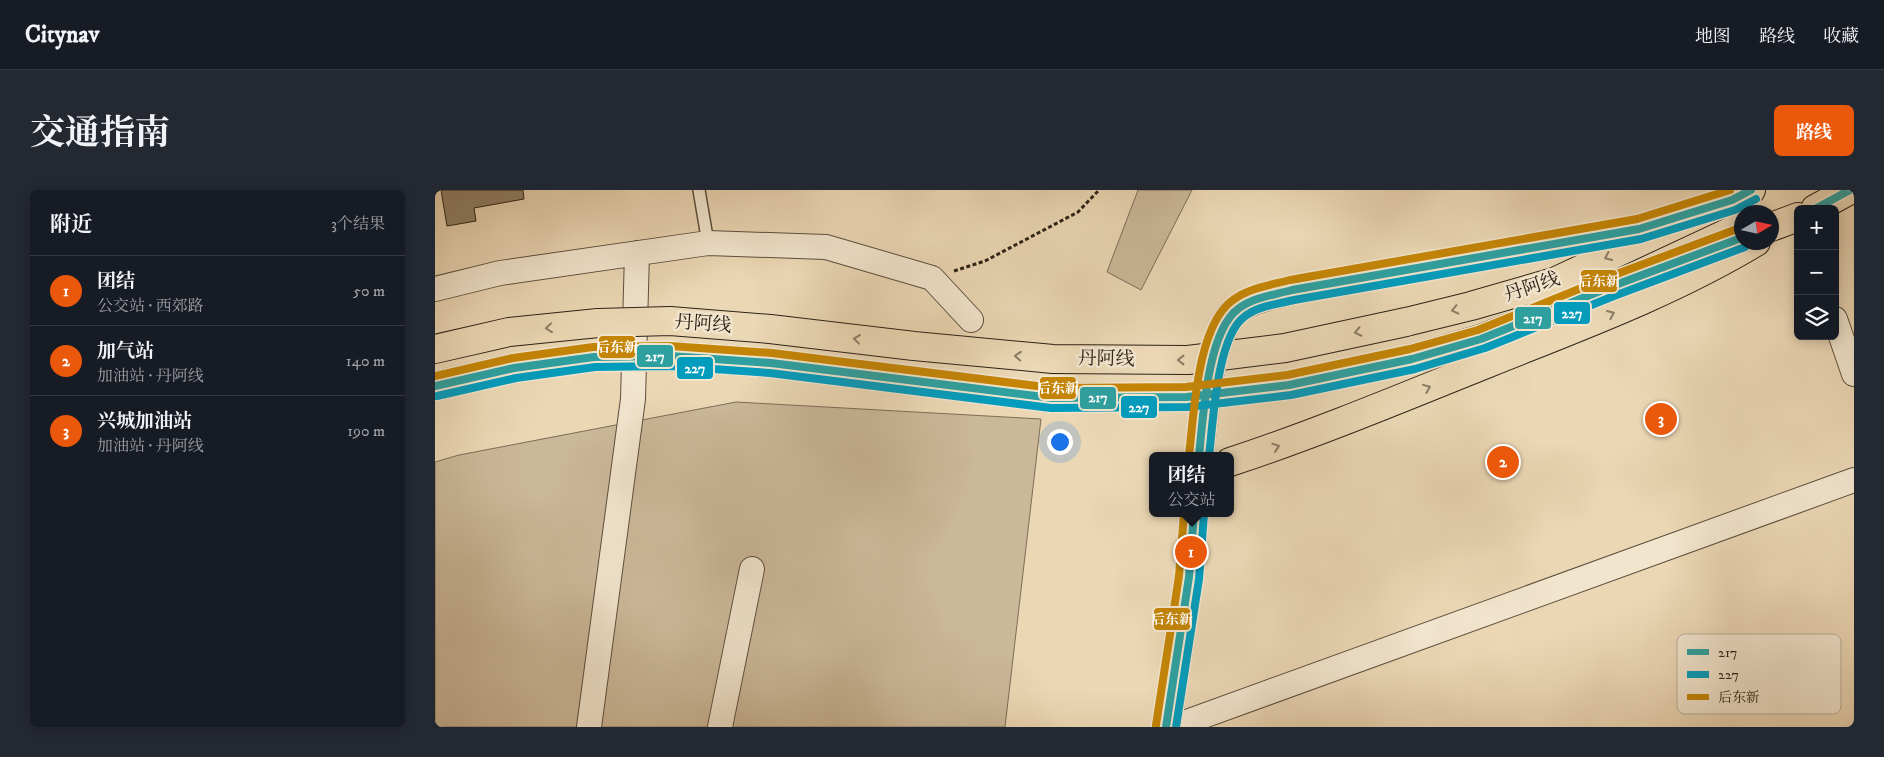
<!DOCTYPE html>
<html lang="zh">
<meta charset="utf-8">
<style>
:root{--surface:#171b24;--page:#242831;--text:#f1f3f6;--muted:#9ea1a6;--line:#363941;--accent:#ea580c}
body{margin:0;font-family:"IM FELL DW Pica","Noto Serif SC",serif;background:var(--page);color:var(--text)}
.controls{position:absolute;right:15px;top:15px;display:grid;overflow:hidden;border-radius:8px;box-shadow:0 2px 12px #0003}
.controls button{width:45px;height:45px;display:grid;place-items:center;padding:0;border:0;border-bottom:1px solid var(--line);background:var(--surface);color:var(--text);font:25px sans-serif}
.compass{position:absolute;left:1299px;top:15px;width:45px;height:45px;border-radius:50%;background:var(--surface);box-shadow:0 2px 12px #0003;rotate:81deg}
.you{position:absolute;left:624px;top:251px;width:18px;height:18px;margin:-12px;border:4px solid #fff;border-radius:50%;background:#1a73e8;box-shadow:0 0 0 8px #1a73e833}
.badge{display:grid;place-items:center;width:32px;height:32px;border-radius:50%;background:var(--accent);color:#fff;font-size:16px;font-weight:700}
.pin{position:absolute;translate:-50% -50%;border:2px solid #fff;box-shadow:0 1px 5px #0006}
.popup{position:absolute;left:714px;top:262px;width:85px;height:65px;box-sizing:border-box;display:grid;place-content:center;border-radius:8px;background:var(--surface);filter:drop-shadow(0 1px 4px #0005);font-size:16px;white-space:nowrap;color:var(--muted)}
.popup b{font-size:19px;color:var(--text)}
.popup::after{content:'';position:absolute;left:50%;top:100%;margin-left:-10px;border:10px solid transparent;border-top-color:var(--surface)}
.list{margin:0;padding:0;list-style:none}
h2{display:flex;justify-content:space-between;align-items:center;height:65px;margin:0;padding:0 20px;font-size:21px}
h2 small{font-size:16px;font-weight:400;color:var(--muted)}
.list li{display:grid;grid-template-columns:32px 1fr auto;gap:15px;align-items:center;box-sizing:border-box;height:70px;padding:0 20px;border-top:1px solid var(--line)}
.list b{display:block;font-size:19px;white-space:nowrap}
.list p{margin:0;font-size:16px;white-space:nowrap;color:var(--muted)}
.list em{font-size:16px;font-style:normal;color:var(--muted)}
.icon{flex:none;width:28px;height:28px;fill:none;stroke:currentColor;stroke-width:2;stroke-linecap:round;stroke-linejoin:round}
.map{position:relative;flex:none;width:1419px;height:537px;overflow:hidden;border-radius:8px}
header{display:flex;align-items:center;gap:30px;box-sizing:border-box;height:70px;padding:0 25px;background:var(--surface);border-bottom:1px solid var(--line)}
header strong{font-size:24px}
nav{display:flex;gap:28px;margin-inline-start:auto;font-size:18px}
.intro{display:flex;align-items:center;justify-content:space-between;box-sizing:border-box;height:120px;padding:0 30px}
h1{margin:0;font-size:35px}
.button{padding:12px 22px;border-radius:8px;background:var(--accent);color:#fff;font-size:18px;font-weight:700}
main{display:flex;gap:30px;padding:0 30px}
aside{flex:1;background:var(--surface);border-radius:8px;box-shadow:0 2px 12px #0003}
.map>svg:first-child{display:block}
.green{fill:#cbb899;stroke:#7c6d58}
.building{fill:#8f8068;stroke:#2c2216}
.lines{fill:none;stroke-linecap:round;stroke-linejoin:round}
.service-casing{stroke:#5c4f3e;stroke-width:14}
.minor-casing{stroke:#5c4f3e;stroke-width:26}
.primary-casing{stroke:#2c2216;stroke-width:30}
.trunk-casing{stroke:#2c2216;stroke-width:30}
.path{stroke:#2c2216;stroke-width:3;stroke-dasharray:4 2.5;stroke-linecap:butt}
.service{stroke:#f2e5ce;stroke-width:11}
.minor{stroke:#f2e5ce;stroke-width:24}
.primary{stroke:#ebd7b4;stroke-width:28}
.trunk{stroke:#ebd7b4;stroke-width:28}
.trunk-bridge-casing{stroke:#2c2216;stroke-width:30;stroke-linecap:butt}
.trunk-bridge{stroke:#ebd7b4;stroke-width:28}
.bus-1-casing{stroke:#f2e5ce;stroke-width:11}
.bus-2-casing{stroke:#f2e5ce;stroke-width:11}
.bus-3-casing{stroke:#f2e5ce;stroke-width:11}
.bus-1{stroke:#2ea0a0;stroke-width:8}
.bus-2{stroke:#049cbc;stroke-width:8}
.bus-3{stroke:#c48506;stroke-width:8}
.oneway{stroke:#8c7c65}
.labels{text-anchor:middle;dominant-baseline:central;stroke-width:5;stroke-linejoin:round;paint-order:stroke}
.street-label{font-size:19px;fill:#2c2216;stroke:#f2e5ce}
.key{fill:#f2e5ce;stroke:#b7aa97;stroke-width:1}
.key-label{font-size:14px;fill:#2c2216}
.line-badge{stroke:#f2e5ce;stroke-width:2}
.badge-label{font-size:14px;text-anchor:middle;font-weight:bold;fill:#fff}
</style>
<header>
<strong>Citynav</strong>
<nav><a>地图</a><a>路线</a><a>收藏</a></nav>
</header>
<div class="intro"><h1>交通指南</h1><a class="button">路线</a></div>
<main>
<aside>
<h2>附近<small>3个结果</small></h2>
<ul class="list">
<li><span class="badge">1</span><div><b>团结</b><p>公交站 · 西郊路</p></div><em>50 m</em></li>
<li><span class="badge">2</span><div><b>加气站</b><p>加油站 · 丹阿线</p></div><em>140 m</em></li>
<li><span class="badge">3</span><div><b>兴城加油站</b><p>加油站 · 丹阿线</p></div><em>190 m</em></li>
</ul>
</aside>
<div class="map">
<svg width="1419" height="537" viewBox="0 0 1419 537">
<rect width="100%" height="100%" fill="#ebd7b4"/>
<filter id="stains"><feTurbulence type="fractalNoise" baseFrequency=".004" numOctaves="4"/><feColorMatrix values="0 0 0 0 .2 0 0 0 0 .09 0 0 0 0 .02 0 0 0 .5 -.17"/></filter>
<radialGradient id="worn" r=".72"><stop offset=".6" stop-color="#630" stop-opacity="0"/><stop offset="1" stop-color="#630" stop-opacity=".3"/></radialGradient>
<path class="green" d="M703 0H757L706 100 672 82Z
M301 212 606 229 570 537H0V272L24 265Z"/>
<path class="building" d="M6 0H88L89 9 39 18 41 31 12 36Z"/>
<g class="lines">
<g class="service-casing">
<path id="service" d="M264 0 273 53"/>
</g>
<g class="minor-casing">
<path id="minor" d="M0 99 65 83 273 53 391 57 497 88 536 130
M1400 129 1419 184
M154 537 198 209 202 63
M285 537 317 379
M738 537 1419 290"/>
</g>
<g class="primary-casing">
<path id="primary" d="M764 266C769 226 772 155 797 124 810 109 839 105 857 100L1204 39 1233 30
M795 272C883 243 969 207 1056 172 1146 136 1238 102 1321 52
M731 537 754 387 759 323"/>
</g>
<g class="trunk-casing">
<path id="trunk" d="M1380 19 1415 0
M1336 37 1363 27
M971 132 1036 116 1119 92 1316 0
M0 159 74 142 163 133
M977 169 1046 149 1175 97 1306 48
M0 196 79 178 159 167"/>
</g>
<path class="path" d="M519 81 550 71 643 22 664 0"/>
<use href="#service" class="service"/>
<use href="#minor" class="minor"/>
<use href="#primary" class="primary"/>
<use href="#trunk" class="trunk"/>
<g class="trunk-bridge-casing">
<path id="trunk-bridge" d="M163 133 235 131 335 139 479 156 618 169 753 170 850 158 971 132
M159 167 235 166 336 173 617 208 752 207 854 195 977 169"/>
</g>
<use href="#trunk-bridge" class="trunk-bridge"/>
<g class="bus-1-casing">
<path id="bus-1" d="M1380 19 1415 0
M0 196 79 178 159 167 235 166 336 173 617 208 752 207 854 195 977 169 1046 149 1175 97 1306 48
M764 266C768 229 772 142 803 119 818 107 839 105 857 100L1204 39 1297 10 1316 0
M731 537 754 387 759 323"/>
</g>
<g class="bus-2-casing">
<path id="bus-2" d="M2 206 81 188 160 177 235 176 335 183 616 218 753 217 856 205 980 179 1050 158 1179 106 1310 57
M774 266C778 233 782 147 809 127 822 116 843 114 859 110L1206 49 1300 20 1321 9
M741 537 764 389 769 324"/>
</g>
<g class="bus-3-casing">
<path id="bus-3" d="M0 186 78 168 158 157 235 156 337 163 618 198 751 197 852 185 975 159 1043 140 1171 88 1302 39
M754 265C759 224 762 135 798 110 814 98 836 95 855 90L1202 29 1295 0
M721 535 744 386 749 323"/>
</g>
<use href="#bus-1" class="bus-1"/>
<use href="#bus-2" class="bus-2"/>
<use href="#bus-3" class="bus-3"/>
</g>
<defs><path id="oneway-chevron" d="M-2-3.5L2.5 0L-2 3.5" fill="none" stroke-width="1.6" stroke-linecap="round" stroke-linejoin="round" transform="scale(1.25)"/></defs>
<g class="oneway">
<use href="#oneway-chevron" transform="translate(1173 67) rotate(155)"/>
<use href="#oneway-chevron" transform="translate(1020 120) rotate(167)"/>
<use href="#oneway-chevron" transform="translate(1176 124) rotate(-23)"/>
<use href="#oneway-chevron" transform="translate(114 138) rotate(174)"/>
<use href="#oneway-chevron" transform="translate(923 142) rotate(168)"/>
<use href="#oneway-chevron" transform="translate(422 149) rotate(-173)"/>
<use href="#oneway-chevron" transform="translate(583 166) rotate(-175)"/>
<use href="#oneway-chevron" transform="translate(746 170) rotate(-180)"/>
<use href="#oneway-chevron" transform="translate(992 198) rotate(-22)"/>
<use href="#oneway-chevron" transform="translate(841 257) rotate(-18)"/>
</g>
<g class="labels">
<g class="street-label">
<text transform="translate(1097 97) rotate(-18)">丹阿线</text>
<text transform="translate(268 134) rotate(4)">丹阿线</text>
<text transform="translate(671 169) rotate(1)">丹阿线</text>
</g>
</g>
<rect x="1242" y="444" width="164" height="80" rx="8" class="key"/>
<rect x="1252" y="459" width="22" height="6" fill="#2ea0a0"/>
<rect x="1252" y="481" width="22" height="7" fill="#049cbc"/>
<rect x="1252" y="504" width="22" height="6" fill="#c48506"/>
<g class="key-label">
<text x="1283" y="467">217</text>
<text x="1283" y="489">227</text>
<text x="1283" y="512">后东新</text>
</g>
<g class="line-badge">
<rect x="1145" y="79" width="38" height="24" rx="5" fill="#c48506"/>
<rect x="1118" y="111" width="38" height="24" rx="5" fill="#049cbc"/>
<rect x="1079" y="116" width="38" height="24" rx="5" fill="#2ea0a0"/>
<rect x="163" y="145" width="38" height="24" rx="5" fill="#c48506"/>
<rect x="201" y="154" width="38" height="24" rx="5" fill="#2ea0a0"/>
<rect x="241" y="166" width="38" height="24" rx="5" fill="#049cbc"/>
<rect x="604" y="186" width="38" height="24" rx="5" fill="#c48506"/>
<rect x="644" y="196" width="38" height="24" rx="5" fill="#2ea0a0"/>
<rect x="685" y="205" width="38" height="24" rx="5" fill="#049cbc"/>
<rect x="718" y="417" width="38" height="24" rx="5" fill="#c48506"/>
</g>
<g class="badge-label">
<text x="1164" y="96">后东新</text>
<text x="1137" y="128">227</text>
<text x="1098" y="133">217</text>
<text x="182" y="162">后东新</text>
<text x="220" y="171">217</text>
<text x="260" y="183">227</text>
<text x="623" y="203">后东新</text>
<text x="663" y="212">217</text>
<text x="704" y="222">227</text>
<text x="737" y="434">后东新</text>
</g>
<rect width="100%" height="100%" filter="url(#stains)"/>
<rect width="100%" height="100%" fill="url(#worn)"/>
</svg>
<div class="controls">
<button>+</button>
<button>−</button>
<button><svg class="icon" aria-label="layers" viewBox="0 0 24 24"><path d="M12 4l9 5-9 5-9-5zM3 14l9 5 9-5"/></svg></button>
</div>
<svg class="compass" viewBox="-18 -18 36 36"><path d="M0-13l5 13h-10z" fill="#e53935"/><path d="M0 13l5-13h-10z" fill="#9ea1a6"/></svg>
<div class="you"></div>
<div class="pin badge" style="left:756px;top:362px">1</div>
<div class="popup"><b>团结</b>公交站</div>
<div class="pin badge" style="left:1068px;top:272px">2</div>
<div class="pin badge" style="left:1226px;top:229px">3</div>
</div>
</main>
